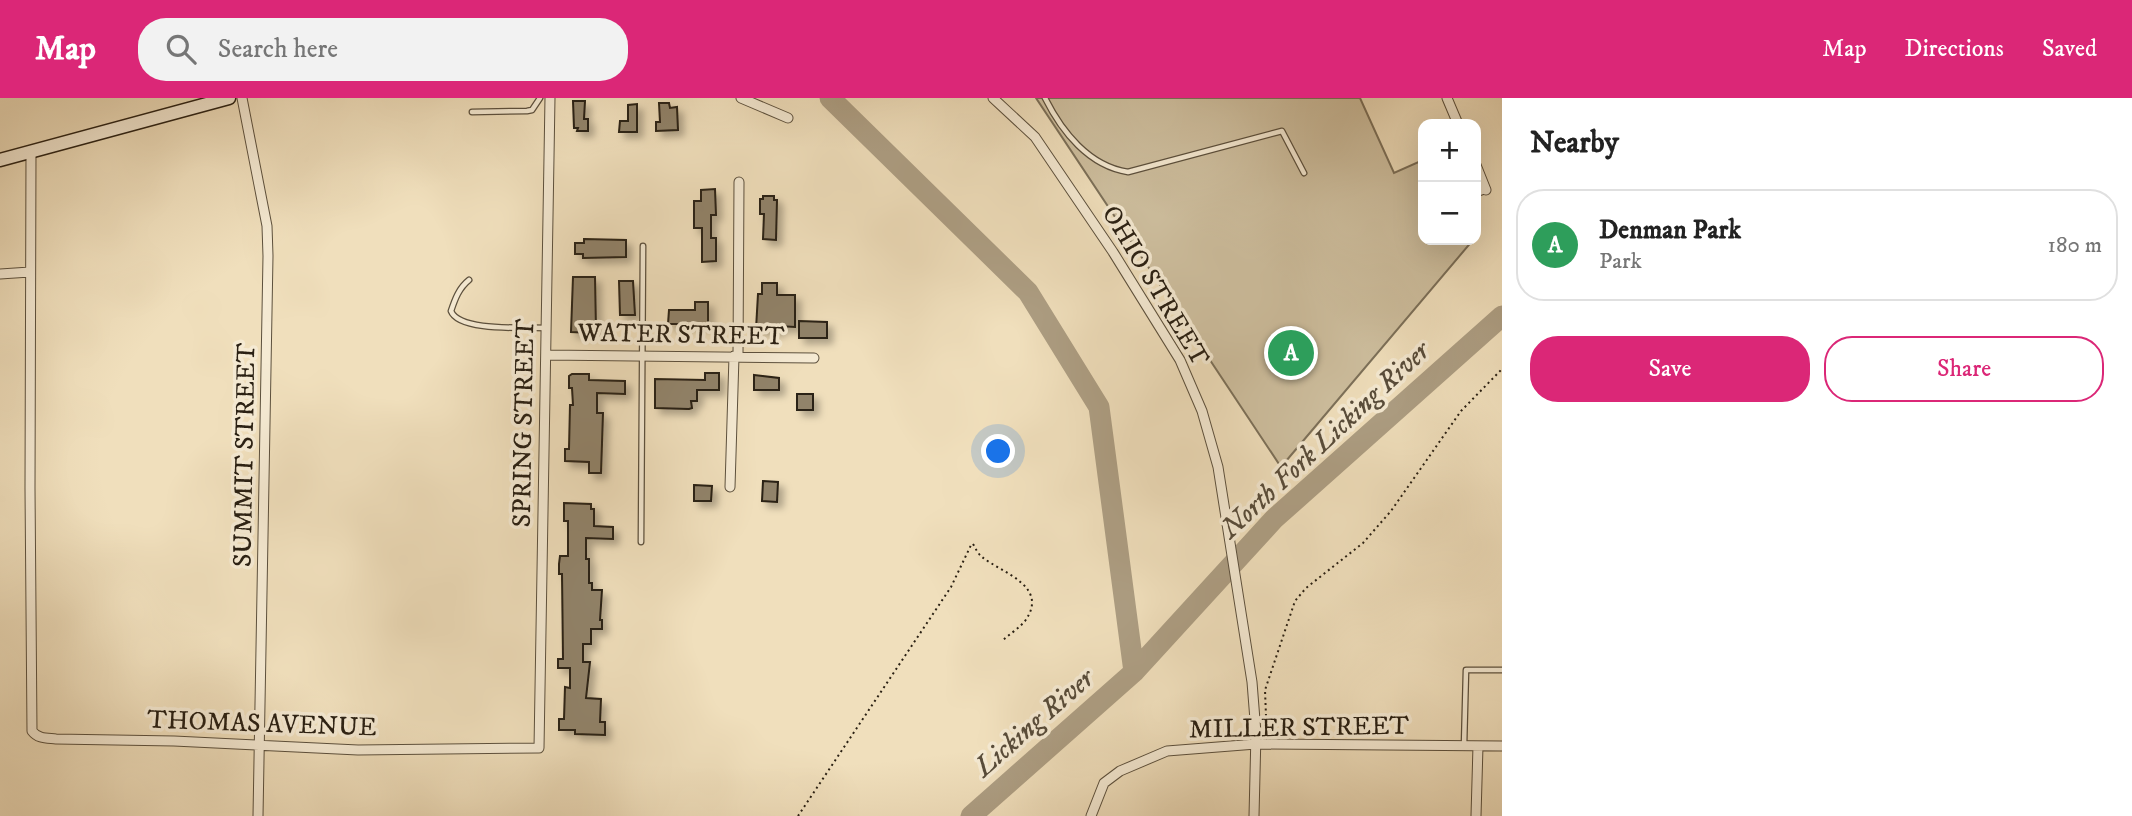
<!DOCTYPE html>
<meta charset="utf-8">
<style>
:root{--surface:#fff;--page:#f2f2f2;--text:#222;--muted:#767676;--line:#e0e0e0;--accent:#db2777}
body{margin:0;font-family:"IM FELL DW Pica",serif;background:var(--page);color:var(--text)}
.controls{position:absolute;right:21px;top:21px;display:grid;overflow:hidden;border-radius:14px;box-shadow:0 7px 28px #0002}
.controls button{width:63px;height:63px;display:grid;place-items:center;padding:0;border:0;border-bottom:2px solid var(--line);background:var(--surface);color:var(--text);font:35px sans-serif}
.you{position:absolute;left:999px;top:354px;width:24px;height:24px;margin:-18px;border:5px solid #fff;border-radius:50%;background:#1a73e8;box-shadow:0 0 0 10px #1a73e833}
.badge{display:grid;place-items:center;width:46px;height:46px;border-radius:50%;background:var(--accent);color:#fff;font-size:23px;font-weight:700}
.pin{position:absolute;translate:-50% -50%;border:4px solid #fff;box-shadow:0 2px 7px #0006}
.list{margin:0;padding:0;list-style:none}
h2{display:flex;justify-content:space-between;align-items:center;height:91px;margin:0;padding:0 28px;font-size:30px}
h2 small{font-size:23px;font-weight:400;color:var(--muted)}
.list li{display:grid;grid-template-columns:46px 1fr auto;gap:21px;align-items:center;box-sizing:border-box;height:112px;margin:0 14px 14px;padding:0 14px;border:2px solid var(--line);border-radius:28px}
.list b{display:block;font-size:26px;white-space:nowrap}
.list p{margin:0;font-size:23px;white-space:nowrap;color:var(--muted)}
.list em{font-size:23px;font-style:normal;color:var(--muted)}
.actions{display:flex;gap:14px;padding:21px 28px}
.actions a{flex:1;padding:16px 0;border:2px solid var(--accent);border-radius:28px;text-align:center;font-size:24px;color:var(--accent)}
.actions .main{background:var(--accent);color:#fff}
.icon{flex:none;width:38px;height:38px;fill:none;stroke:currentColor;stroke-width:2;stroke-linecap:round;stroke-linejoin:round}
.map{position:relative;flex:none;width:1502px;height:718px;overflow:hidden}
header{display:flex;align-items:center;gap:42px;box-sizing:border-box;height:98px;padding:0 35px;background:var(--accent);color:#fff}
header strong{font-size:33px}
nav{display:flex;gap:38px;margin-inline-start:auto;font-size:24px}
.search{width:490px;height:63px;background:var(--page);display:flex;align-items:center;gap:18px;box-sizing:border-box;padding:0 24px;border-radius:28px;color:var(--muted);font-size:26px}
main{display:flex}
aside{flex:1;background:var(--surface)}
.map>svg:first-child{display:block}
.green{fill:#cebf9f;stroke:#7c7059;stroke-width:2}
.lines{fill:none;stroke-linecap:round;stroke-linejoin:round}
.river{stroke:#ad9e83;stroke-width:21}
.building{fill:#91836b;stroke:#2a2013;stroke-width:2;filter:url(#shadow)}
.lane-casing{stroke:#5c503d;stroke-width:7}
.street-casing{stroke:#5c503d;stroke-width:11}
.secondary-casing{stroke:#2a2013;stroke-width:15}
.path{stroke:#2a2013;stroke-width:2;stroke-dasharray:2 3.5;stroke-linecap:butt}
.lane{stroke:#f5ead3;stroke-width:4.5}
.street{stroke:#f5ead3;stroke-width:9}
.secondary{stroke:#f5ead3;stroke-width:12}
.labels{text-anchor:middle;dominant-baseline:central;stroke-width:7;stroke-linejoin:round;paint-order:stroke}
.street-label{font-size:26px;fill:#2a2013;stroke:#f5ead3}
.water-label{font-size:28px;font-style:italic;fill:#584c3a;stroke:#f5ead3}
</style>
<header>
<strong>Map</strong>
<div class="search"><svg class="icon" aria-label="search" viewBox="0 0 24 24"><circle cx="10" cy="10" r="6"/><path d="M15 15l6 6"/></svg>Search here</div>
<nav><a>Map</a><a>Directions</a><a>Saved</a></nav>
</header>
<main>
<div class="map">
<svg width="1502" height="718" viewBox="0 0 1502 718">
<defs>
<filter id="shadow"><feDropShadow dx="5.5" dy="5.5" stdDeviation="3.5" flood-color="#0004"/></filter>
</defs>
<rect width="100%" height="100%" fill="#f0dfbc"/>
<filter id="stains"><feTurbulence type="fractalNoise" baseFrequency=".00286" numOctaves="4"/><feColorMatrix values="0 0 0 0 .2 0 0 0 0 .09 0 0 0 0 .02 0 0 0 .5 -.17"/></filter>
<radialGradient id="worn" r=".72"><stop offset=".6" stop-color="#630" stop-opacity="0"/><stop offset="1" stop-color="#630" stop-opacity=".3"/></radialGradient>
<path class="green" d="M1036 0H1360L1394 75 1423 62V142H1473L1281 369Z"/>
<g class="lines">
<path class="river" d="M830 0 1028 194 1099 309 1134 574
M971 718 1134 574 1274 421 1502 218"/>
</g>
<path class="building" d="M573 3H585L584 21H588V33H577L578 30H574Z
M659 5H669L670 10 677 9 678 32 656 33V24H660Z
M637 6V34H619L620 23H628V7Z
M715 91 716 117H711V140H716V163L702 164V130H694V103H701V92Z
M763 98H774V102H777L776 142 763 141 764 116H760V101H763Z
M584 141 626 142V159L583 160V156H575V145H584Z
M573 179H595L596 232H591L592 235 571 234Z
M619 183H633L635 217H620Z
M762 185H777V197H795V229L779 228V233L756 231 758 196H762Z
M695 204H708V226H668L669 212H695Z
M799 223 827 224V240H799Z
M705 275H719V292H697V303H691L692 310 689 311 655 310V281L705 282Z
M572 276H589V282L625 283V296L597 295V315H603L601 375H589V364L565 363V351H569L570 307H573L572 290H569V278Z
M754 277 779 280V292H754Z
M797 296H813V312H797Z
M763 383 778 384 777 404 762 403Z
M694 387 712 388 711 403H694Z
M564 405 591 406V411H594V428L613 429V441L586 440V461H589V485H592V492H602L600 522H602V531H591V546H583V564H590L586 600 601 601 600 624H605V637L575 636V632H559V621H564L565 589 570 590V570H558V561H563L562 476H559V466L560 458H568V423H564Z"/>
<g class="lines">
<g class="lane-casing">
<path id="lane" d="M1045 0C1062 34 1089 68 1128 74L1282 33 1304 75
M472 14 527 13 532 12 540 0
M1476 96 1485 93
M469 182C459 190 455 201 451 213 459 234 525 229 546 230
M641 444 643 148
M1464 648 1466 572H1502"/>
</g>
<g class="street-casing">
<path id="street" d="M242 0 267 128 268 158 258 718
M741 0 788 20
M993 0 1035 39 1113 154 1180 262 1202 313 1218 369 1252 584 1256 635 1254 718
M1447 0 1458 26
M31 54 30 390 32 633C38 641 47 640 56 641L174 643 358 652 539 650 550 0
M1476 67 1486 92
M0 176 30 174
M547 257 814 260
M738 258 739 84
M730 389 734 258
M1091 718 1104 685 1120 673 1167 653 1256 646 1502 648
M1476 718 1478 648"/>
</g>
<g class="secondary-casing">
<path id="secondary" d="M0 62 229 0"/>
</g>
<path class="path" d="M973 446C976 451 978 456 982 459 1002 475 1050 488 1025 523 1019 530 1010 536 1003 542
M1266 618 1265 592 1295 503 1306 490 1363 445 1391 413 1461 313 1502 271
M798 718 951 489 972 445"/>
<use href="#lane" class="lane"/>
<use href="#street" class="street"/>
<use href="#secondary" class="secondary"/>
</g>
<g class="labels">
<g class="street-label">
<text transform="translate(1155 188) rotate(59)">OHIO STREET</text>
<text transform="translate(681 237) rotate(1)">WATER STREET</text>
<text transform="translate(524 325) rotate(-89)">SPRING STREET</text>
<text transform="translate(245 357) rotate(-89)">SUMMIT STREET</text>
<text transform="translate(262 626) rotate(2)">THOMAS AVENUE</text>
<text transform="translate(1299 630) rotate(-1)">MILLER STREET</text>
</g>
<g class="water-label">
<text transform="translate(1325 342) rotate(-43)">North Fork Licking River</text>
<text transform="translate(1034 625) rotate(-41)">Licking River</text>
</g>
</g>
<rect width="100%" height="100%" filter="url(#stains)"/>
<rect width="100%" height="100%" fill="url(#worn)"/>
</svg>
<div class="controls">
<button>+</button>
<button>−</button>
</div>
<div class="you"></div>
<div class="pin badge" style="left:1291px;top:255px;background:#2e9e5b">A</div>
</div>
<aside>
<h2>Nearby<small></small></h2>
<ul class="list">
<li><span class="badge" style="background:#2e9e5b">A</span><div><b>Denman Park</b><p>Park</p></div><em>180 m</em></li>
</ul>
<div class="actions"><a class="main">Save</a><a>Share</a></div>
</aside>
</main>
